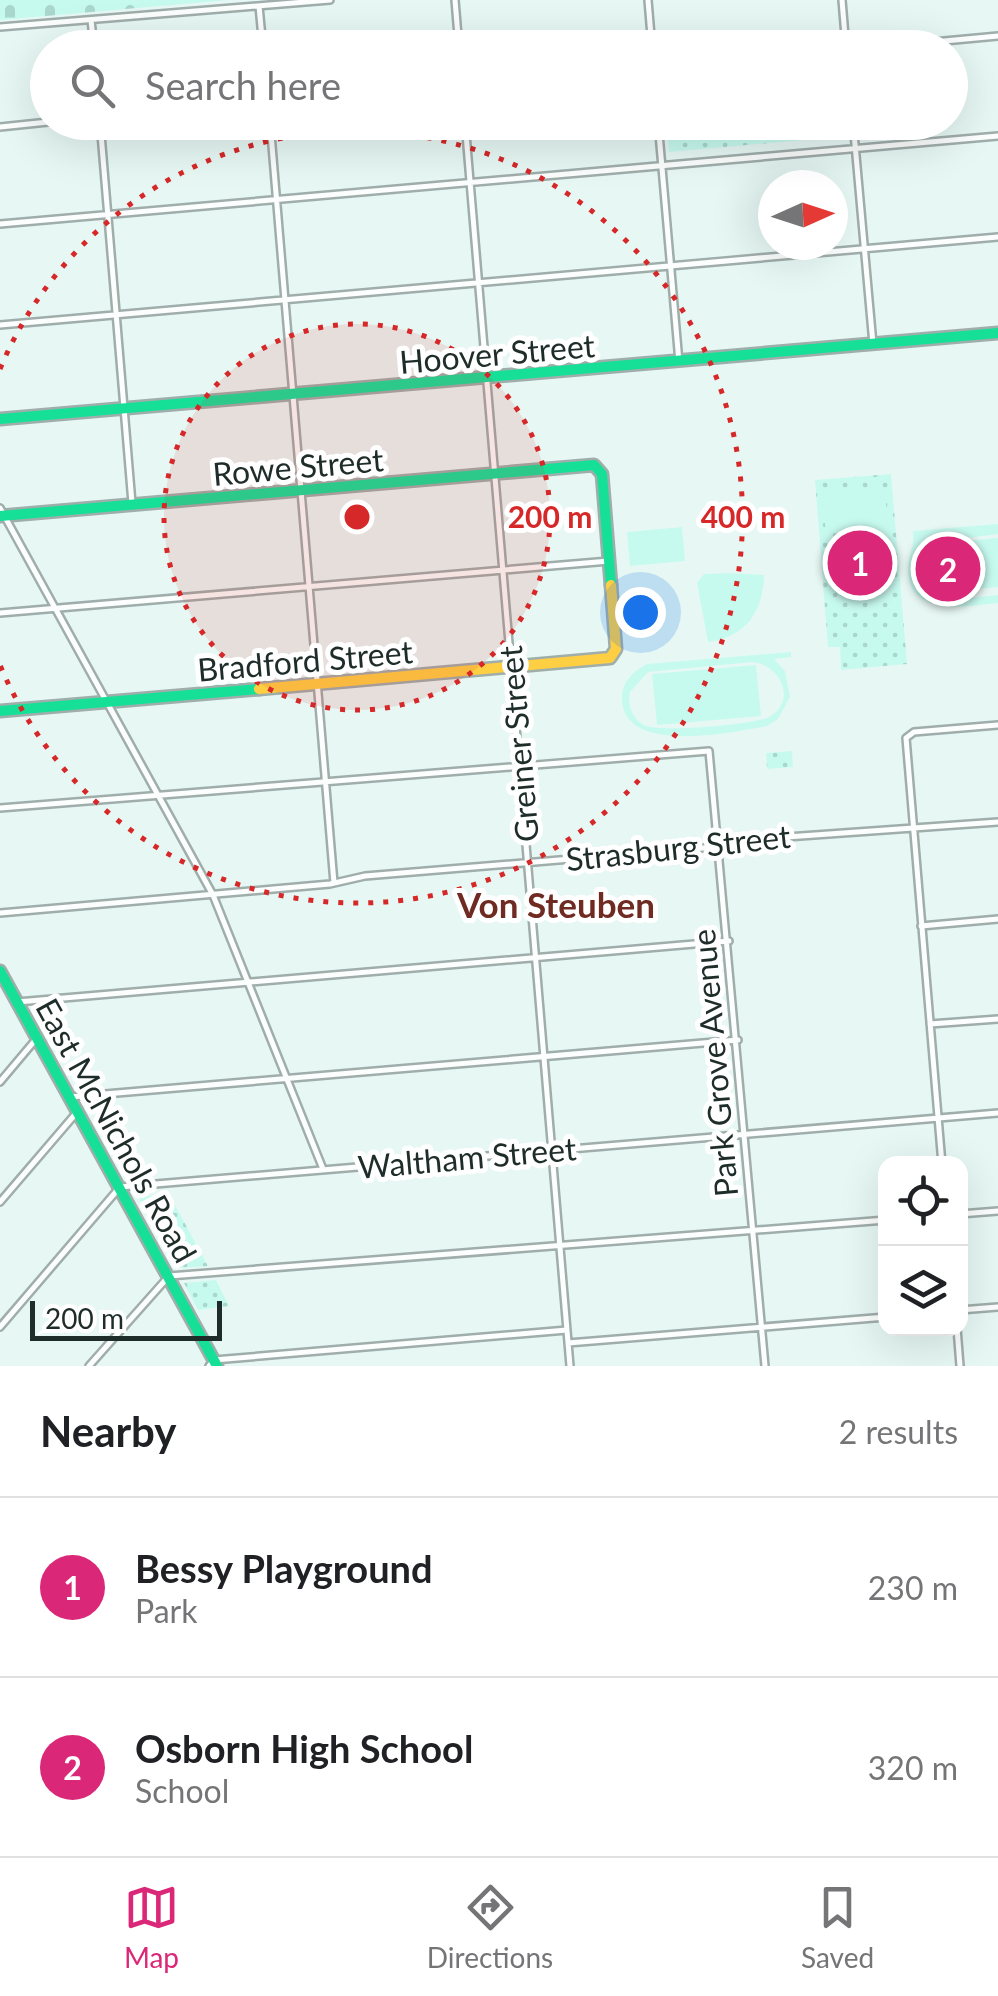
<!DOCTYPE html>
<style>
:root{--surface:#fff;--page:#f2f2f2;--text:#202124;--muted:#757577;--line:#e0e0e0;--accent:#db2777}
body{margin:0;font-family:Lato,sans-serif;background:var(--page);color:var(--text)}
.controls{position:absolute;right:30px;bottom:30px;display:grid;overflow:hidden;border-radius:20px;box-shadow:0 10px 40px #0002}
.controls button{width:90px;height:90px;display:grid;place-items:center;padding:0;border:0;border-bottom:2px solid var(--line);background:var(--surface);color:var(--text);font:50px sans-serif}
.compass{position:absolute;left:758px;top:170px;width:90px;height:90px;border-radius:50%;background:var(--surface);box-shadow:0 10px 40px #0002;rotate:87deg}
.scale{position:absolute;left:30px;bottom:25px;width:192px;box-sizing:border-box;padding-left:10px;border:5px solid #1e2d29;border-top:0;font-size:28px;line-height:35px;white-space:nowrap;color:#1e2d29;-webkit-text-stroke:8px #fff;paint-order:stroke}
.you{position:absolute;left:640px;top:612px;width:35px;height:35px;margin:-25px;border:8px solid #fff;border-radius:50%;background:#1a73e8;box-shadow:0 0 0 15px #1a73e833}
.badge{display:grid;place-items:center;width:65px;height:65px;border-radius:50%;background:var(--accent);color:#fff;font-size:32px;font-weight:700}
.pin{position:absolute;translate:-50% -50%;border:5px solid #fff;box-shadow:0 2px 10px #0006}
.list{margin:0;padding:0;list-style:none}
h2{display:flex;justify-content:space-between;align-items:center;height:130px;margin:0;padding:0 40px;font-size:42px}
h2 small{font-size:32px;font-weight:400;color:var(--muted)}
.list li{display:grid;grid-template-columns:65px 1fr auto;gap:30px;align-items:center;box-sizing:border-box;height:180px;padding:0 40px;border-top:2px solid var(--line)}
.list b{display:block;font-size:38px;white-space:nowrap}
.list p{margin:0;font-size:32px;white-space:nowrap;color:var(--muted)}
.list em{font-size:32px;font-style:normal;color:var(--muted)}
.icon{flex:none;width:55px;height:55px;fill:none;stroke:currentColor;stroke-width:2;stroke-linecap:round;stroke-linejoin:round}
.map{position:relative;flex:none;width:998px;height:1366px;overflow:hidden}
.search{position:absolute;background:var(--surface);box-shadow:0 10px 40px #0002;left:30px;right:30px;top:30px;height:110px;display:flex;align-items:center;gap:25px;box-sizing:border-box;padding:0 35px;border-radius:55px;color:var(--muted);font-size:38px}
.sheet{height:490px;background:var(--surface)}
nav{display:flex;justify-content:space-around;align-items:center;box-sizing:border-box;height:140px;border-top:2px solid var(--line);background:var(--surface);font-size:28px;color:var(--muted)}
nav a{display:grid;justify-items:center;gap:5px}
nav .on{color:var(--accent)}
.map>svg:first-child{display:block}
.grass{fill:url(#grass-dots)}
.cemetery{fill:url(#cemetery-stones)}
.garden{fill:#c7faef;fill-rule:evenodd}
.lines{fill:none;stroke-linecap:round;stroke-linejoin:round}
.street-casing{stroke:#a0aeab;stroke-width:10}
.fast-casing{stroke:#a0aeab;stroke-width:15}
.slow-casing{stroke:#a0aeab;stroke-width:15}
.street{stroke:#fbfefd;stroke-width:5}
.fast{stroke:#16e098;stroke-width:10}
.slow{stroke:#ffcf43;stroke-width:10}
.ring{fill:none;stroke:#d62828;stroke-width:5;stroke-dasharray:5 10}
.labels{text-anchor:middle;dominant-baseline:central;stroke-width:10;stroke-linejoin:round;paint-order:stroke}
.street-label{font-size:32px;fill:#1e2d29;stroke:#fff}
.neighbourhood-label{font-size:35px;font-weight:bold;fill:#6f2a22;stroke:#fff}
.centre{fill:#d62828;stroke:#fff;stroke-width:5}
.ring-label{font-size:30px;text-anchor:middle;font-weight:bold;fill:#d62828;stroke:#fff;stroke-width:10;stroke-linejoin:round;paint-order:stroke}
</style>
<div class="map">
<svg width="998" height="1366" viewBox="0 0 998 1366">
<defs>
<pattern id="grass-dots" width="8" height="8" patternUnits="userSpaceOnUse" patternTransform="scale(2.5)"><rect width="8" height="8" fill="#c7faef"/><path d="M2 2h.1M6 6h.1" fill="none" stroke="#aad7cd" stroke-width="1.8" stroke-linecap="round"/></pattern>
<pattern id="cemetery-stones" width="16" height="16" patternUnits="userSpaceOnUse" patternTransform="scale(2.5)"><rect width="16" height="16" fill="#c7faef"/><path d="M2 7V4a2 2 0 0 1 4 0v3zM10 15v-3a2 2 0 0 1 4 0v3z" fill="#aad7cd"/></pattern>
</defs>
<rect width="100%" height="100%" fill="#e7f8f4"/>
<path class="grass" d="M667 123H845L847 136 669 152Z
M891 474 907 664 841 670 840 647H828L815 480Z
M792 751 793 767 767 769 766 753Z
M169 1194 208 1266 179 1268 138 1197Z
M216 1280 229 1306 198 1310 184 1283Z"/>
<path class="cemetery" d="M0 0H229L0 20Z"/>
<path class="garden" d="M885 489 888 529 826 534 822 494Z
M998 524V534L930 543C921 552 916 561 918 573 923 610 973 597 998 595V603C967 606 909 618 908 570 908 556 915 546 913 531Z
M682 527 685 561 630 566 627 532Z
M998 538V587L944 592 940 543Z
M729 573 764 575C763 611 747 637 708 642L697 583 704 574Z
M791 652V657L774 659 785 671 790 697 778 719 767 726C731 733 624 755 622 700 621 683 632 672 647 664ZM753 662C780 665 798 701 769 717 753 725 658 733 644 725 631 718 628 705 630 692L648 672Z
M756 665 761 716 657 725 652 674Z"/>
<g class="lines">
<g class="street-casing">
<path id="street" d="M455 0 459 48
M648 0 652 48
M842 0 846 48
M259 6 263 48
M91 20 94 48
M0 27 330 0
M869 48 998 36
M100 122 132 503
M270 122 334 883
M465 122 570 1366
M658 122 679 362
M853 122 873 344
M0 127 48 122
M0 224 998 136
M0 325 998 237
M0 508 213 895 323 1169
M0 613 609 561
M0 808 709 751 765 1366
M0 913 330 884 365 876 715 847 744 840 998 822
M921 926 998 919
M17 1002 729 941
M930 1024 998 1019
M0 1082 37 1038
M70 1097 738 1040
M942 1164 906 738 914 732 998 725
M0 1202 78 1111
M960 1214 998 1211
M960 1310 998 1307
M0 1327 120 1187 998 1113
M957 1328 960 1366
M568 1343 886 1317
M89 1366 169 1276 886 1220
M209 1366 214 1360 567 1330"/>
</g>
<g class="fast-casing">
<path id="fast" d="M0 419 998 333
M0 516 594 465 602 474 611 585
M0 711 259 689
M0 971 217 1366"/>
</g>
<g class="slow-casing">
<path id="slow" d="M259 689 610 658 616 649 611 585"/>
</g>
<use href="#street" class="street"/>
<use href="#fast" class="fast"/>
<use href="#slow" class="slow"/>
</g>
<circle cx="357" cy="517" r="193" fill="#d62828" fill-opacity=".12"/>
<g class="ring">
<circle cx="357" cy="517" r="193"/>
<path d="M0 369A386 386 0 1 1 0 665"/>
</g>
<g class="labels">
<g class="street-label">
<text transform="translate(497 353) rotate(-5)">Hoover Street</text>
<text transform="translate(298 466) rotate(-5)">Rowe Street</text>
<text transform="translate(305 660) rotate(-5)">Bradford Street</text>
<text transform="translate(518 744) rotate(-95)">Greiner Street</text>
<text transform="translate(678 847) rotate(-6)">Strasburg Street</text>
<text transform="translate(714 1063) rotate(-95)">Park Grove Avenue</text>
<text transform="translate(117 1130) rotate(61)">East McNichols Road</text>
<text transform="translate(467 1157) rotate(-5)">Waltham Street</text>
</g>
<g class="neighbourhood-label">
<text x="556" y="904">Von Steuben</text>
</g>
</g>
<circle cx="357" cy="517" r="15" class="centre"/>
<g class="ring-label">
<text x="550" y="528">200 m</text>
<text x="743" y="528">400 m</text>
</g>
</svg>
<div class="controls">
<button><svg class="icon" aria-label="locate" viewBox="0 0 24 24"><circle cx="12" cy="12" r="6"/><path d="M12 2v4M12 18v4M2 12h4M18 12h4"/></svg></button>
<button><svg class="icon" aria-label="layers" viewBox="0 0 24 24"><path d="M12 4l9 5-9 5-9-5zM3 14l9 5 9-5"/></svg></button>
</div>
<svg class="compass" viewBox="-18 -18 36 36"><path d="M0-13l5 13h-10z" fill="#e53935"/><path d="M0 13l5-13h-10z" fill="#757577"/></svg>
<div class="scale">200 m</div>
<div class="you"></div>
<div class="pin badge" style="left:860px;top:563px">1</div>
<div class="pin badge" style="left:948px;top:569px">2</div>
<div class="search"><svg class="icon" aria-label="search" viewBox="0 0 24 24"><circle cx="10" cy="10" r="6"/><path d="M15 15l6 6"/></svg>Search here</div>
</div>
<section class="sheet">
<h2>Nearby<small>2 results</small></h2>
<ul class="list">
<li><span class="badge">1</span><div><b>Bessy Playground</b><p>Park</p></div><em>230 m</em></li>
<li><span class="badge">2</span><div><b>Osborn High School</b><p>School</p></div><em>320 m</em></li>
</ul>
</section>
<nav>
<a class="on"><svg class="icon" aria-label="map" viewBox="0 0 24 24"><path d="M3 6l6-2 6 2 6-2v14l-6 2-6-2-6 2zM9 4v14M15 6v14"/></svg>Map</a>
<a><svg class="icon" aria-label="directions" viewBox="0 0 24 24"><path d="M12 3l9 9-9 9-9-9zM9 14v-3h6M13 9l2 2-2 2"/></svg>Directions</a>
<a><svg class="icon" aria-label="saved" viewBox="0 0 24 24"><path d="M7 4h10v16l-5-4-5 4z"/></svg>Saved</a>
</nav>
